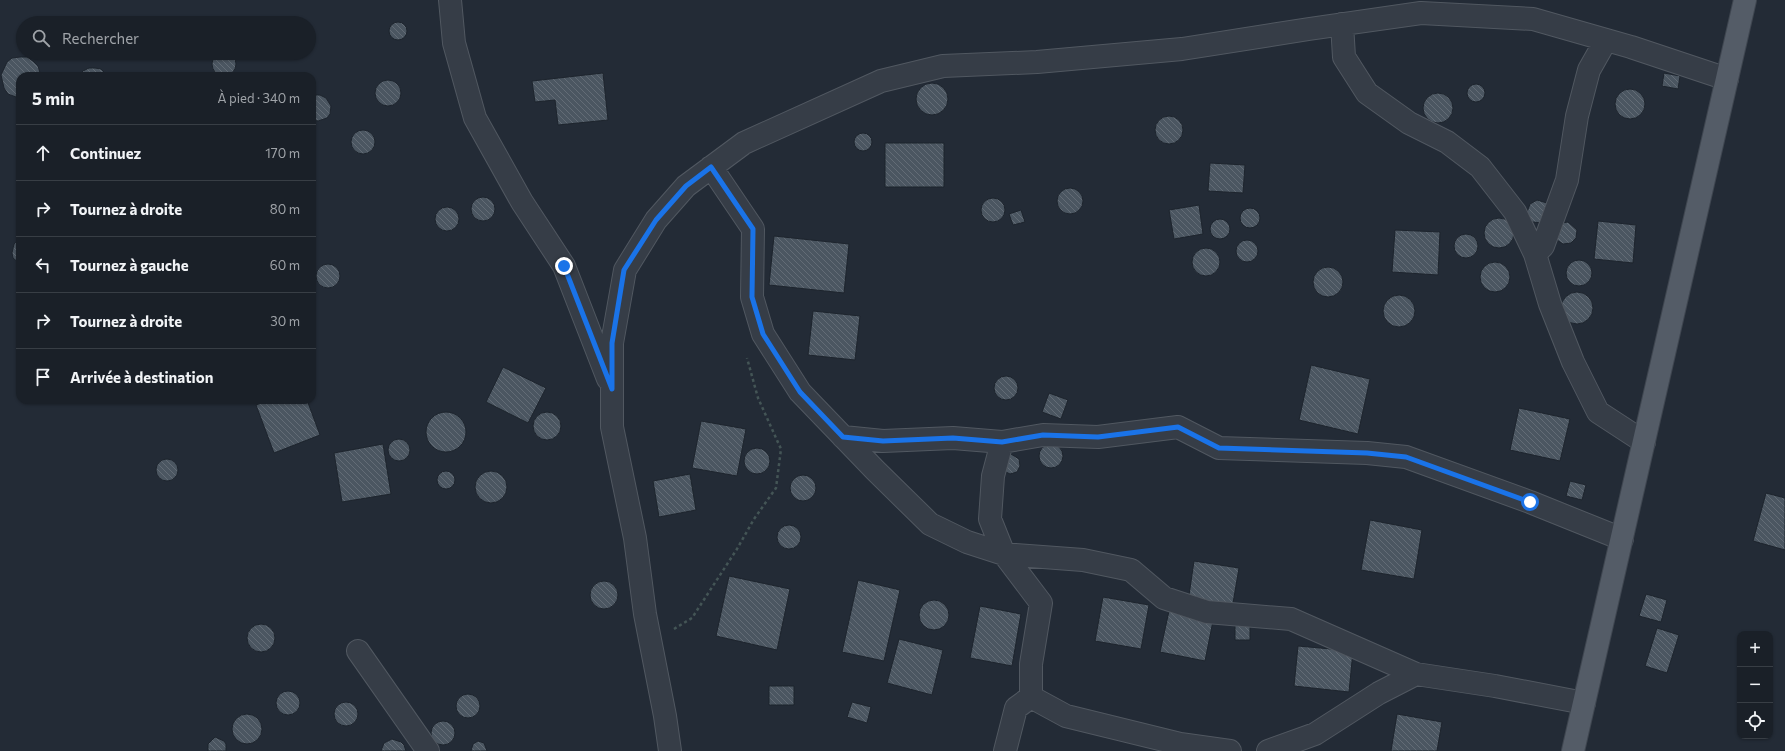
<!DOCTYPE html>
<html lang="fr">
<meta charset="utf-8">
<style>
:root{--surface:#1a2028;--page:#272d34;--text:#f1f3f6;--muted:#9fa3a8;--line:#383e45}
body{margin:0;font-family:Commissioner,sans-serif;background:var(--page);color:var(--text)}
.controls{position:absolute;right:12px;bottom:12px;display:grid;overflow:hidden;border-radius:8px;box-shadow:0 1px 3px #0004}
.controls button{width:36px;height:36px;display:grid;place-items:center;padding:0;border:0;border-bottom:1px solid var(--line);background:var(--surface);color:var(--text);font:20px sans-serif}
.stop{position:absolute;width:12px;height:12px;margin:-9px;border:3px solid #1a73e8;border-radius:50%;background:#fff}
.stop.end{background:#1a73e8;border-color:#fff;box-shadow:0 1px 4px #0008}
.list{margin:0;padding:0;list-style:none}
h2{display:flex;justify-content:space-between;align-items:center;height:52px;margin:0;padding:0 16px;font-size:17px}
h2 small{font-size:13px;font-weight:400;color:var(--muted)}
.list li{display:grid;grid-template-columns:26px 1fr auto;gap:12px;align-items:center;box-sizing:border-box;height:56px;padding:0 16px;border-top:1px solid var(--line)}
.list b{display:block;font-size:15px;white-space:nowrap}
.list em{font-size:13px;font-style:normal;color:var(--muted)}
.icon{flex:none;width:22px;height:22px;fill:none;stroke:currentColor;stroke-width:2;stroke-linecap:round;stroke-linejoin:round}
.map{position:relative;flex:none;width:1785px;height:751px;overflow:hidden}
.search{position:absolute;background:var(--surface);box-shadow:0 1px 3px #0004;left:16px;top:16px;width:300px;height:44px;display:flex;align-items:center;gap:10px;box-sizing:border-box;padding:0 14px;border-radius:22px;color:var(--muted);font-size:15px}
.panel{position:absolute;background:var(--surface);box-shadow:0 1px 3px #0004;left:16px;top:72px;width:300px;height:332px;border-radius:12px}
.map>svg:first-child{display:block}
.building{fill:url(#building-back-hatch);stroke:#1d242d}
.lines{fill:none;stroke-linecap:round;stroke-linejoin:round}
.minor-casing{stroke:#515861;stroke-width:24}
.major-casing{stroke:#3f4650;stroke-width:24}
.path{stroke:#445556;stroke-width:2.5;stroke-dasharray:3 3;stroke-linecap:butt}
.minor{stroke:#363d47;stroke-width:22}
.major{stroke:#545c67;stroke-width:22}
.route{stroke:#1a73e8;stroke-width:5}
</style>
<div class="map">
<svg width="1785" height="751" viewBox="0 0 1785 751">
<defs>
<pattern id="building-back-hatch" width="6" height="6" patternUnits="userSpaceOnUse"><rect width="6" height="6" fill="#4b5661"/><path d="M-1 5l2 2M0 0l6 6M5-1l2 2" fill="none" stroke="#636c76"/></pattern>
</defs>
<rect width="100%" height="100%" fill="#232b36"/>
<path class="building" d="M389 31a9 9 0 1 1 18 0a9 9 0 1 1-18 0Z
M212 64a12 12 0 1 1 24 0a12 12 0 1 1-24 0Z
M20 57H27L33 61 38 66 41 76H20V97H16L8 94 4 88 1 75 7 62 12 58Z
M89 68H95L101 69 108 76H78L83 71Z
M603 73 608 120 558 125 555 100 535 102 532 81Z
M1664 73 1680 76 1678 89 1662 86Z
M375 93a13 13 0 1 1 26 0a13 13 0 1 1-26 0Z
M916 99a16 16 0 1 1 32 0a16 16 0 1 1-32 0Z
M1467 93a9 9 0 1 1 18 0a9 9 0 1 1-18 0Z
M1615 104a15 15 0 1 1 30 0a15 15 0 1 1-30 0Z
M1423 108a15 15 0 1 1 30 0a15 15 0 1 1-30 0Z
M315 95H320L326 98 331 106 330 114 327 118 318 121 312 120V96Z
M1155 130a14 14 0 1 1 28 0a14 14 0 1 1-28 0Z
M351 142a12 12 0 1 1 24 0a12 12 0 1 1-24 0Z
M854 142a9 9 0 1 1 18 0a9 9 0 1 1-18 0Z
M885 143H944V187H885Z
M1210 163 1245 165 1243 193 1208 191Z
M1057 201a13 13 0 1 1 26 0a13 13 0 1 1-26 0Z
M471 209a12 12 0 1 1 24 0a12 12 0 1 1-24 0Z
M981 210a12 12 0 1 1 24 0a12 12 0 1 1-24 0Z
M1537 200 1547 203 1542 223 1533 222 1530 220 1527 212 1530 204Z
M1199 205 1203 234 1174 239 1169 210Z
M435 219a12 12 0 1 1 24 0a12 12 0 1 1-24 0Z
M1240 218a10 10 0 1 1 20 0a10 10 0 1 1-20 0Z
M1021 210 1025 222 1013 225 1009 214Z
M1484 233a15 15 0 1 1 30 0a15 15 0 1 1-30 0Z
M1210 229a10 10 0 1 1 20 0a10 10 0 1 1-20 0Z
M1598 221 1636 225 1633 263 1594 259Z
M1568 222 1577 230 1576 238 1571 243 1563 244 1557 240 1562 223Z
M1395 230 1440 232 1438 275 1392 272Z
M1454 246a12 12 0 1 1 24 0a12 12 0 1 1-24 0Z
M774 236 849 244 844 293 769 285Z
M20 239V264L13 258 12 253 14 244Z
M1236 251a11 11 0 1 1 22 0a11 11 0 1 1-22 0Z
M1192 262a14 14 0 1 1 28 0a14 14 0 1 1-28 0Z
M1566 273a13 13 0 1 1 26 0a13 13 0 1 1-26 0Z
M1480 277a15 15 0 1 1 30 0a15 15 0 1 1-30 0Z
M316 276a12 12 0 1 1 24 0a12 12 0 1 1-24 0Z
M1313 282a15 15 0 1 1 30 0a15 15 0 1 1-30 0Z
M1561 308a16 16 0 1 1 32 0a16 16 0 1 1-32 0Z
M1383 311a16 16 0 1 1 32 0a16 16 0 1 1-32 0Z
M813 311 860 316 855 360 808 355Z
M1311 365 1370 379 1358 434 1299 420Z
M503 367 546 388 528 423 486 402Z
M994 388a12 12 0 1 1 24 0a12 12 0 1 1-24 0Z
M1049 393 1068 400 1061 419 1042 412Z
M268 400H307L320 435 274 453 256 405Z
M1519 408 1570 419 1560 461 1510 450Z
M426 432a20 20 0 1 1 40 0a20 20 0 1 1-40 0Z
M533 426a14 14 0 1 1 28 0a14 14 0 1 1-28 0Z
M701 421 746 429 737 476 692 468Z
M388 450a11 11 0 1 1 22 0a11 11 0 1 1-22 0Z
M1039 456a12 12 0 1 1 24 0a12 12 0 1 1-24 0Z
M383 444 391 494 342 502 334 453Z
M744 461a13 13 0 1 1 26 0a13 13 0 1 1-26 0Z
M1011 454 1019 459 1020 466 1017 472 1010 474 1004 471 1007 455Z
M156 470a11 11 0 1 1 22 0a11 11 0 1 1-22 0Z
M437 480a9 9 0 1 1 18 0a9 9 0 1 1-18 0Z
M475 487a16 16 0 1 1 32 0a16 16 0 1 1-32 0Z
M690 474 696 510 659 517 653 481Z
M790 488a13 13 0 1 1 26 0a13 13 0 1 1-26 0Z
M1570 481 1586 485 1582 500 1566 496Z
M1766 493 1785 498V550L1753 541Z
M1370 520 1422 530 1414 579 1361 570Z
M777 537a12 12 0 1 1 24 0a12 12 0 1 1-24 0Z
M1194 561 1239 568 1232 609 1188 602Z
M729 576 790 589 777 650 716 636Z
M858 580 900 590 884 661 842 652Z
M590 595a14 14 0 1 1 28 0a14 14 0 1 1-28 0Z
M1646 594 1667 600 1661 622 1639 616Z
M1103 597 1149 605 1141 649 1095 641Z
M919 615a15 15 0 1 1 30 0a15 15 0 1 1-30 0Z
M980 606 1021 614 1012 666 970 658Z
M1169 611 1213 621 1205 661 1160 652Z
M1235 622H1250V640H1235Z
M247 638a14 14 0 1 1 28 0a14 14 0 1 1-28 0Z
M1657 628 1679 635 1667 673 1645 666Z
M899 639 943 650 932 695 887 683Z
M1298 646 1353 651 1349 692 1294 686Z
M769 686H794V705H769Z
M276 703a12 12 0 1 1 24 0a12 12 0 1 1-24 0Z
M456 706a12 12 0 1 1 24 0a12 12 0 1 1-24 0Z
M334 714a12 12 0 1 1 24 0a12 12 0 1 1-24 0Z
M852 702 871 707 867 723 847 717Z
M1397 714 1442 722 1437 751H1391Z
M232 729a15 15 0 1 1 30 0a15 15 0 1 1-30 0Z
M431 733a12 12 0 1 1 24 0a12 12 0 1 1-24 0Z
M215 737 224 741 226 744V751H208V744Z
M392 739 401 742 404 745 406 751H381L384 743Z
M478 741 484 743 487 751H471L473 744Z"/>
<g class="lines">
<g class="minor-casing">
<path id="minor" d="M450 0 454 43 475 118 522 202 564 266 608 379
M1342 24 1344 57 1367 93 1409 123 1447 142 1480 167 1515 212 1535 254 1550 304 1573 362 1598 412 1644 442
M711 167 753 229 752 297 763 334 800 392 875 470 930 524 967 542 1004 554 1083 560 1131 570 1164 598 1207 612 1291 619 1416 674
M1535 254 1543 246 1567 180 1577 116 1589 70 1606 40
M843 437 883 441 953 438 1002 442 1043 435 1098 437 1178 427 1219 448 1367 453 1406 457 1530 502 1622 539
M1002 442 993 476 990 519 1004 554 1041 603 1031 664V697L1066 716 1180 744 1230 751
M358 651 428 751
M670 751 665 716 645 614 635 538 612 427V343L625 270 656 220 686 186 744 143 881 81 943 66 1037 62 1182 49 1309 29 1421 13 1533 19 1631 47 1727 79
M1005 751 1016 708 1031 697
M1268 751 1315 734 1379 693 1416 674 1495 686 1584 703"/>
</g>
<g class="major-casing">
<path id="major" d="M1573 751 1745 0"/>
</g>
<path class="path" d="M674 629 692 618 737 549 754 519 776 488 781 449 758 398 747 358"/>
<use href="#minor" class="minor"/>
<use href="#major" class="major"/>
</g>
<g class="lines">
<path class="route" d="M564 266 612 389V343L624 270 656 220 686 186 711 167 753 229 752 297 763 334 800 392 843 437 883 441 953 438 1002 442 1043 435 1098 437 1178 427 1219 448 1367 453 1406 457 1530 502"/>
</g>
</svg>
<div class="controls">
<button>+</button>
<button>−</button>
<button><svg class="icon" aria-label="locate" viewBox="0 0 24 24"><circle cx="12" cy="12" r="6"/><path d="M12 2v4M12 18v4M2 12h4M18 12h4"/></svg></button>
</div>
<div class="stop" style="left:1530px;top:502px"></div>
<div class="stop end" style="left:564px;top:266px"></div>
<div class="search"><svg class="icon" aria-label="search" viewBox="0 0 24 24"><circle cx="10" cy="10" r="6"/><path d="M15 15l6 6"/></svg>Rechercher</div>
<section class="panel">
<h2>5 min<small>À pied · 340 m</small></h2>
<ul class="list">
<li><svg class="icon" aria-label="ahead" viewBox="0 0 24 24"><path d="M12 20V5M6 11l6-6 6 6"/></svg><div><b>Continuez</b></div><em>170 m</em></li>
<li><svg class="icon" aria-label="right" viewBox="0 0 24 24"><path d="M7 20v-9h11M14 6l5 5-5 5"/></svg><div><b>Tournez à droite</b></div><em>80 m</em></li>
<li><svg class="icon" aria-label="left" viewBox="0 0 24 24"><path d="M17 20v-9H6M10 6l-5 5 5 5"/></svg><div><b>Tournez à gauche</b></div><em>60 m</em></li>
<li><svg class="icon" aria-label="right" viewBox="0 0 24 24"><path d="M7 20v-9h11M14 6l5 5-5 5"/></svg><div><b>Tournez à droite</b></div><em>30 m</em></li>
<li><svg class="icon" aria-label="arrive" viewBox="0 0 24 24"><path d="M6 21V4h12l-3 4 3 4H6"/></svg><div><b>Arrivée à destination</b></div></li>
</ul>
</section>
</div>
